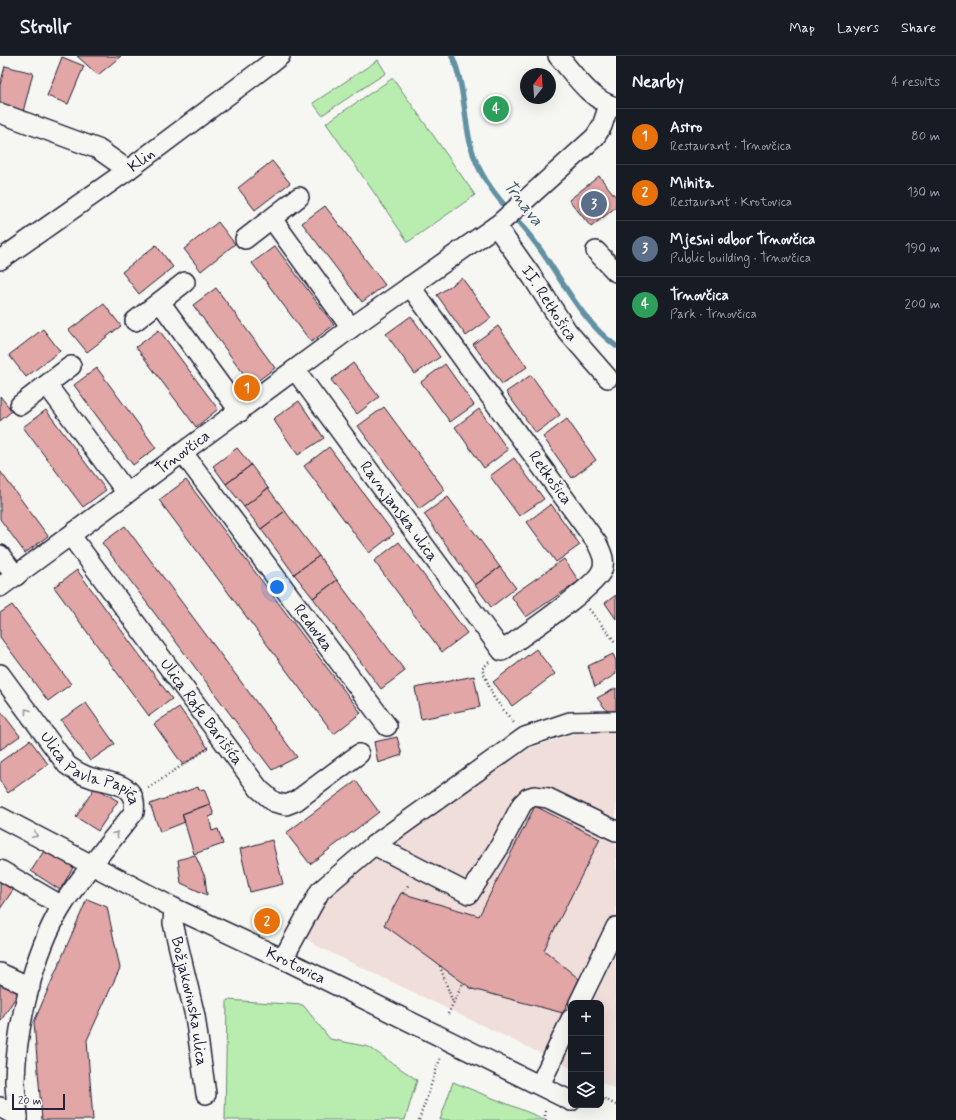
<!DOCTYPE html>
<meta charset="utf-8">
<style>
:root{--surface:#171b24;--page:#20242c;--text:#f1f3f6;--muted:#9ea1a6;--line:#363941;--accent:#0b8043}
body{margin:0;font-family:Mynerve,sans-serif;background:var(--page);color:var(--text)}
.controls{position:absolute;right:12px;bottom:12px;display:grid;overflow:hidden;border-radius:8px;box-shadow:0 4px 16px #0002}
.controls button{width:36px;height:36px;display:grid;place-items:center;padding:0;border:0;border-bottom:1px solid var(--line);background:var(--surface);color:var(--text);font:20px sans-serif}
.compass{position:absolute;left:520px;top:12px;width:36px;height:36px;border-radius:50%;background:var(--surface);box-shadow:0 4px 16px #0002;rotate:17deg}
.scale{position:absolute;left:12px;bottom:10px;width:53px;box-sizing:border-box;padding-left:4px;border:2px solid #22223b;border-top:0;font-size:11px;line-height:14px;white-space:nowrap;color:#22223b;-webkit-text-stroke:3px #f6f6f2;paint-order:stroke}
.you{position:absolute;left:277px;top:531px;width:14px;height:14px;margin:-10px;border:3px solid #fff;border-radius:50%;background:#1a73e8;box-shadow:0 0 0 6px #1a73e833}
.badge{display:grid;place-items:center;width:26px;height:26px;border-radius:50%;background:var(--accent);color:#fff;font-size:13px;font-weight:700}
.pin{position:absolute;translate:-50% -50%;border:2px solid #fff;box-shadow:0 1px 4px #0006}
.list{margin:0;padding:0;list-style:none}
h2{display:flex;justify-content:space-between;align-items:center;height:52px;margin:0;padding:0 16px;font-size:17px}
h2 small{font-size:13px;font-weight:400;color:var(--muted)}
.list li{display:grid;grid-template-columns:26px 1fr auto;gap:12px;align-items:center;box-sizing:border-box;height:56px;padding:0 16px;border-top:1px solid var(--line)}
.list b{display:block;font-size:15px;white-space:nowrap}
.list p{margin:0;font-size:13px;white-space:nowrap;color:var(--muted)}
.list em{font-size:13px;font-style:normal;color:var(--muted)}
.icon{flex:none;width:22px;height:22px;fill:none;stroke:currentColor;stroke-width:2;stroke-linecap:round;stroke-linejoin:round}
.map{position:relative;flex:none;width:616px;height:1064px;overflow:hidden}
header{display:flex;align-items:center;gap:24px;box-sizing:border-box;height:56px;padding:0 20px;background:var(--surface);border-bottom:1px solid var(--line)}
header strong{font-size:19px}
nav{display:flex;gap:22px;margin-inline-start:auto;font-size:14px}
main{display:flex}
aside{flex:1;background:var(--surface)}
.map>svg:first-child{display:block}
.built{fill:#f0dedb}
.green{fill:#b8edaf;stroke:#6d8875}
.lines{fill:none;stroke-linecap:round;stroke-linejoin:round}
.stream{stroke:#6291a4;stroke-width:5.5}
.building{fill:#e1a6a5;stroke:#22223b}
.minor-casing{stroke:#22223b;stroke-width:22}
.path{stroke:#22223b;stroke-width:2.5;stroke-dasharray:1 3;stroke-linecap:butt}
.minor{stroke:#f6f6f2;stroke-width:19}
.oneway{stroke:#9797a0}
.labels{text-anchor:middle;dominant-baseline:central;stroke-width:4;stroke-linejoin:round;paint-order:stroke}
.street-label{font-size:16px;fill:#22223b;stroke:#f6f6f2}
.water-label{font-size:17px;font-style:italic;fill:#425a70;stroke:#f6f6f2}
</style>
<header>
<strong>Strollr</strong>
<nav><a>Map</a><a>Layers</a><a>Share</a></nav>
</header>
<main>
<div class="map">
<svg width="616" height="1064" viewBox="0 0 616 1064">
<rect width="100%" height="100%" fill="#f6f6f2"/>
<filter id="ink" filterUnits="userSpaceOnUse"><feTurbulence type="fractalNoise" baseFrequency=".025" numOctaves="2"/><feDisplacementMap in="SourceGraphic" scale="8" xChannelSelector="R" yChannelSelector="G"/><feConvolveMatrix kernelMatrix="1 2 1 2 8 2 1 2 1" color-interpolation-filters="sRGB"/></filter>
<g filter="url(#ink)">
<path class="built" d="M588 673 616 678V1034L601 1026V947H571V1012L317 890 307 883 304 877 328 835 374 798 530 692Z"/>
<path class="green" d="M378 4 386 17 322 59 313 47Z
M393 22 475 139 408 186 326 67Z
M227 944 303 949 330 983 369 991 417 1024 405 1064H225Z
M453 1026 547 1064H440Z"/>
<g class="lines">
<path class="stream" d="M452 0C468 35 462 79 479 112 492 139 516 161 534 185 561 220 579 263 616 290"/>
</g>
<path class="building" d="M77 0H121L98 19Z
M62 1 84 10 68 48 47 40Z
M5 10 33 17 23 56 0 50V29Z
M272 105 290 127 255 154 238 132Z
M599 120 616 141V151L591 171 569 144Z
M325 150 385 229 362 246 302 167Z
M218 166 235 188 201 215 184 193Z
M156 189 173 211 139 238 122 216Z
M275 190 334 269 311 286 252 207Z
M462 222 491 262 466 280 437 239Z
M216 232 275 312 252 329 193 249Z
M104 248 121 270 87 296 69 274Z
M411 260 440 301 415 318 386 278Z
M498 270 527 311 502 328 473 288Z
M43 273 60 295 26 321 9 299Z
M159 274 218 353 196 371 136 291Z
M353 307 379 341 357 358 331 324Z
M445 308 474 349 450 366 421 326Z
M97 312 156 392 133 409 74 329Z
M531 319 560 359 536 377 506 336Z
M0 340 12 355 0 365Z
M299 345 324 382 298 399 273 363Z
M384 351 445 434 419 453 358 370Z
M479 353 508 394 484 412 455 371Z
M46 354 106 434 83 451 23 371Z
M567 363 596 404 572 422 543 381Z
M329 391 394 478 369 497 304 410Z
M237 392 251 409 226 428 213 410Z
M514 402 544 443 519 460 490 420Z
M251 409 268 432 244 451 226 428Z
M0 415 48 480 25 497 0 463Z
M186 424 361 657 334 678 159 444Z
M268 432 285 455 261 473 244 451Z
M448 441 500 511 475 529 424 458Z
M551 448 580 489 556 506 527 466Z
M285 455 319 500 294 518 261 473Z
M125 470 297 701 272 714 102 487Z
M399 486 467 577 442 596 374 505Z
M319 500 337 524 313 542 294 518Z
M564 503 579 525 526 561 511 540Z
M500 511 516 532 491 551 475 529Z
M77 514 172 643 149 660 54 531Z
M337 524 405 615 381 633 313 542Z
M616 539V563L605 547Z
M12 549 71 628 48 645 0 581V557Z
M536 593 555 618 512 650 493 626Z
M613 598 616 605V618L595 631 588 610Z
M474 620 480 651 421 663 415 632Z
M616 632V659L612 661 597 642Z
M86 647 115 688 90 705 61 664Z
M179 651 208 692 183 709 154 668Z
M0 654 20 680 0 694Z
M397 681 402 699 378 707 374 686Z
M30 684 48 708 8 737 0 725V706Z
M356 725 379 756 310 808 286 777Z
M95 731 118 745 98 775 76 761Z
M198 731 199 734 204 733 210 748 182 758 185 766 160 776 150 748Z
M210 748 214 759 209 761 212 775 218 773 223 788 194 798 182 758Z
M535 750 600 783 544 894 579 923 563 957 472 933 384 869 401 837 479 860Z
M272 784 283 828 250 836 240 793Z
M46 792 74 810 60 834 31 815Z
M195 799 205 821 207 839 181 827 178 804Z
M0 826 13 834 0 853Z
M87 843 107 851 120 912 87 984 93 1064H42L34 966Z
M0 923 19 936 0 966Z"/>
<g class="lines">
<g class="minor-casing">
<g id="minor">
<path d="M558 0C575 19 590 44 616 51"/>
<path d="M0 57 98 93 128 114"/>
<path d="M272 163 351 272"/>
<path id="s1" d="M496 170 533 222 567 275 608 322"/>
<path d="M245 183 299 141"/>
<path d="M596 195 616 216"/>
<path id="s2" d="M0 204 128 114 280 0"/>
<path d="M160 246 240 356"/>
<path d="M135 265 185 226"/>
<path id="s3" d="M296 315 502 595C521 581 596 531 602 514 606 504 601 496 597 487L410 230"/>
<path d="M47 329 127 437"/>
<path d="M20 349 71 310"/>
<path id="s4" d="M183 397 387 670"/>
<path id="s5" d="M71 480 259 733 274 746 286 749 296 745 359 698"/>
<path d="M0 499 16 520"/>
<path id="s6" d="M0 531 351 272 500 167 595 81 602 70 609 49"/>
<path id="s7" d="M0 618 67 709C75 715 82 719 92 722 111 727 138 727 134 756 110 787 83 817 62 850 34 896 16 971 15 1025 15 1038 18 1051 18 1064"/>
<path id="s8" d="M0 761 174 852 283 903 571 1045"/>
<path d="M374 789 469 838 500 790 522 748 528 742 534 740 548 742 616 775"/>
<path d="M0 814 62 850"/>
<path id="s9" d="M174 852 173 867 195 960 206 1038"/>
<path d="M283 903 320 835 374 789 525 681 570 666 616 665"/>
<path d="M0 917 30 931"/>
<path d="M579 947 616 871"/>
<path d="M540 1029 571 963"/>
<path d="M0 1051 18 1061"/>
</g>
</g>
<path class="path" d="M589 553 616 587
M489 606 482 613 494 642 514 667
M148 732 207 693
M403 837 409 828
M440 910 453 947
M448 958 463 927
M601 1041 616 1049
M419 1064 441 1000
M545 1064V1052"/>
<use href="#minor" class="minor"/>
</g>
<defs><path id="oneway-chevron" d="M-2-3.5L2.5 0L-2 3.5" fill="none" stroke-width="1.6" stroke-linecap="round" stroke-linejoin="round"/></defs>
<g class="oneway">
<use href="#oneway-chevron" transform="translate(27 655) rotate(-126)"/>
<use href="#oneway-chevron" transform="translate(116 778) rotate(-52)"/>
<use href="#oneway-chevron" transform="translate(35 779) rotate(27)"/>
</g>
</g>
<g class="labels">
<g class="street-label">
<text stroke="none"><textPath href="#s2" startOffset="173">Klin</textPath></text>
<text stroke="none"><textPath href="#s1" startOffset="94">II. Retkošica</textPath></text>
<text stroke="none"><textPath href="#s6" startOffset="227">Trnovčica</textPath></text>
<text transform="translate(550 422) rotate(54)">Retkošica</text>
<text stroke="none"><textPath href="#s3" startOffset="174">Ravnjanska ulica</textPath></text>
<text stroke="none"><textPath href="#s4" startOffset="218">Redovka</textPath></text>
<text stroke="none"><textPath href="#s5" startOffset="219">Ulica Rafe Barišića</textPath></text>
<text stroke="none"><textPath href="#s7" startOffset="135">Ulica Pavla Papića</textPath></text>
<text stroke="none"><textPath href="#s8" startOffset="331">Krotovica</textPath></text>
<text stroke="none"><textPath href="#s9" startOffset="95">Božjakovinska ulica</textPath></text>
</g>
<g class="water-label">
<text transform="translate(523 147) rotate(52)">Trnava</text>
</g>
</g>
</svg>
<div class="controls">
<button>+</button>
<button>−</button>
<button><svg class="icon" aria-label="layers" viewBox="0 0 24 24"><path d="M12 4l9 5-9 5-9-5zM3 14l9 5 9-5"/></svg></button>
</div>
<svg class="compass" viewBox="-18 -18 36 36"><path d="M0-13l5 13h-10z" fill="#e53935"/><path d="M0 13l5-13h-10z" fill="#9ea1a6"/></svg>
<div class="scale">20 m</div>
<div class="you"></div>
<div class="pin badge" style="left:247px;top:332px;background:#e8710a">1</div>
<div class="pin badge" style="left:267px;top:865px;background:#e8710a">2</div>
<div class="pin badge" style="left:594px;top:148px;background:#5c6f8a">3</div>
<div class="pin badge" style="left:496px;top:53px;background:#2e9e5b">4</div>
</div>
<aside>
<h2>Nearby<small>4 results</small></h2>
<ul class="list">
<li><span class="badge" style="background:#e8710a">1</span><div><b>Astro</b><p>Restaurant · Trnovčica</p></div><em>80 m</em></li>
<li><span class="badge" style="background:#e8710a">2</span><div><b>Mihita</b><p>Restaurant · Krotovica</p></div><em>130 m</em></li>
<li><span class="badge" style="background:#5c6f8a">3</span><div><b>Mjesni odbor Trnovčica</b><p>Public building · Trnovčica</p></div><em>190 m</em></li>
<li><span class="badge" style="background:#2e9e5b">4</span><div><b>Trnovčica</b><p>Park · Trnovčica</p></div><em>200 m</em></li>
</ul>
</aside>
</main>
